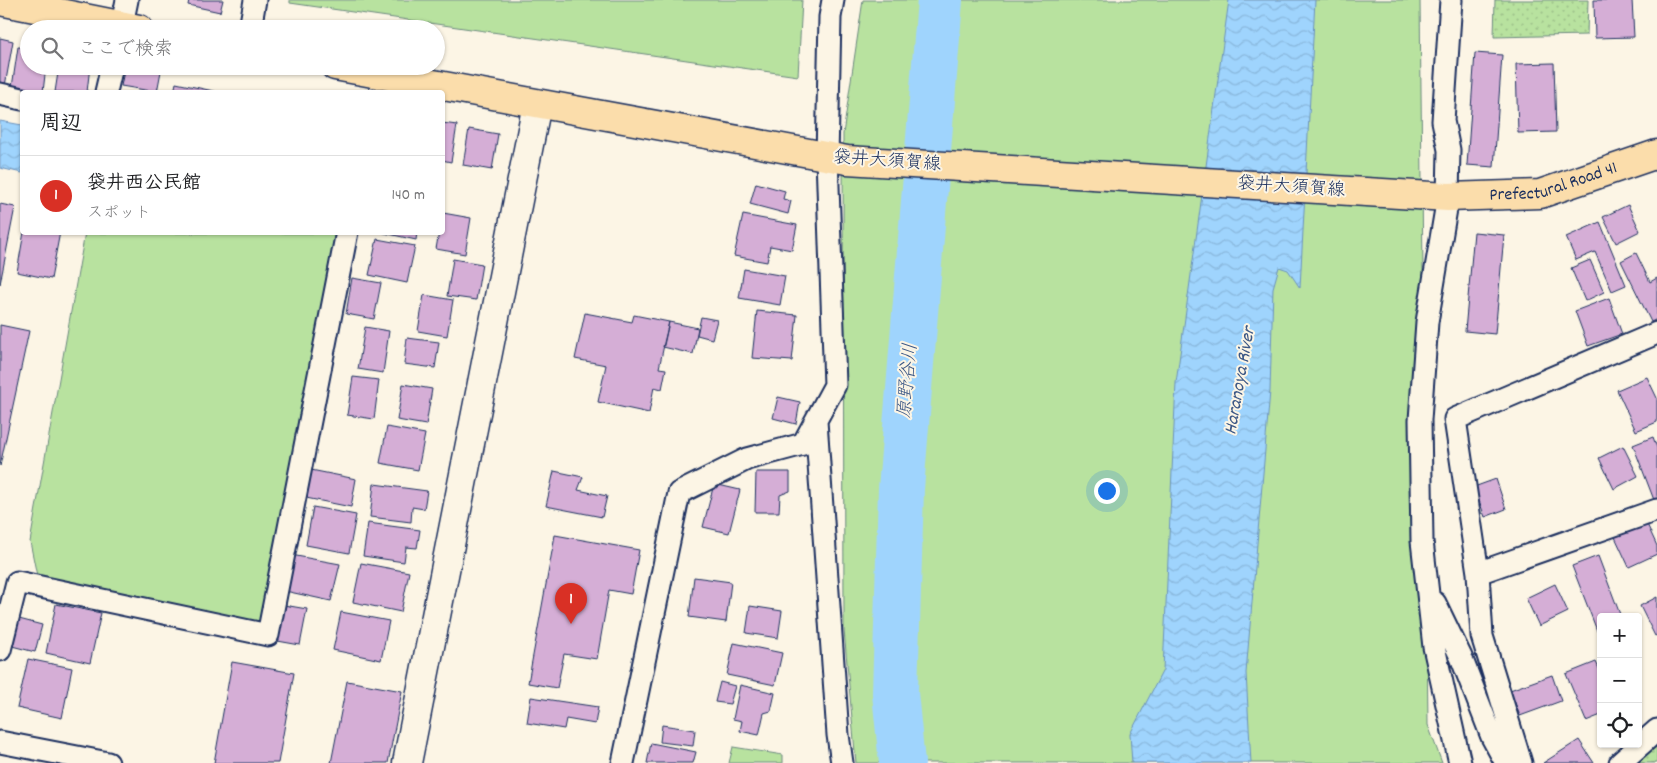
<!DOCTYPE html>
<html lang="ja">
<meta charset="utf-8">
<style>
:root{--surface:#fff;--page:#f2f2f2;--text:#202124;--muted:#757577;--line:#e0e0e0;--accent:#d93025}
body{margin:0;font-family:Dekko,"Klee One",sans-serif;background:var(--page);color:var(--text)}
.controls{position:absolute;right:15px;bottom:15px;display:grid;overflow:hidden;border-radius:5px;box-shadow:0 1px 4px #0004}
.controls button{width:45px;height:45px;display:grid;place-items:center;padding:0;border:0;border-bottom:1px solid var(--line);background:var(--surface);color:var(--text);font:25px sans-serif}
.you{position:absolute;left:1106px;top:490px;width:18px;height:18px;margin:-12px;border:4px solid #fff;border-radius:50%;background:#1a73e8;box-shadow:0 0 0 8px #1a73e833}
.badge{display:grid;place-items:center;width:32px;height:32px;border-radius:50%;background:var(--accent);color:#fff;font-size:16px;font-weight:700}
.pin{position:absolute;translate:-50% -41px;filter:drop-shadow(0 1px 2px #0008)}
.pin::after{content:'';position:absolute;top:26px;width:18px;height:15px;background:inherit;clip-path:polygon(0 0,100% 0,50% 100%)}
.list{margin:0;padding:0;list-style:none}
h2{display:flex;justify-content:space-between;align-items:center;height:65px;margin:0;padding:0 20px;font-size:21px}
h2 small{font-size:16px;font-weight:400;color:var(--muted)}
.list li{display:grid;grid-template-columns:32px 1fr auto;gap:15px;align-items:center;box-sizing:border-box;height:80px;padding:0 20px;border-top:1px solid var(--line)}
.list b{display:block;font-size:19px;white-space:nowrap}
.list p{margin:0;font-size:16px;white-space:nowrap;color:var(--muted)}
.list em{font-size:16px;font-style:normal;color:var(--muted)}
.icon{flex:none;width:28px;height:28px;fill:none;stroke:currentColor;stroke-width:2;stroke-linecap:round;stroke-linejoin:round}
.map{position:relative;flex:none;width:1657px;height:763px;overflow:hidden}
.search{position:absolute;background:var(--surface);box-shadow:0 1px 4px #0004;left:20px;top:20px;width:425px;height:55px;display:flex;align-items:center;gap:12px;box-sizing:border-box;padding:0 18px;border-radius:28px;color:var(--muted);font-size:19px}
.panel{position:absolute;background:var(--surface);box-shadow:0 1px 4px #0004;left:20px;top:90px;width:425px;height:145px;border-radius:5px}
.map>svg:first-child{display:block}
.grass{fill:#b8e29f;stroke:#6a887e}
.park{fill:url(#park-dots);stroke:#6a887e}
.water{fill:url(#water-waves);stroke:#6a92bd}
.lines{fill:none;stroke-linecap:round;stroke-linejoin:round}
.river{stroke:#9fd4fd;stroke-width:46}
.building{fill:#d5aed6;stroke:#1b2f5e}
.minor-casing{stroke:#1b2f5e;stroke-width:25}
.tertiary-casing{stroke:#1b2f5e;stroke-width:31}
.primary-casing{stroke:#1b2f5e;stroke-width:31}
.minor{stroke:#fcf5e5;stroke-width:21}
.tertiary{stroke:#fcf5e5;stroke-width:28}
.primary{stroke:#fbddab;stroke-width:28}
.labels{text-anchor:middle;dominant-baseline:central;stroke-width:4;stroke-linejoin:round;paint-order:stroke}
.street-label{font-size:18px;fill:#1b2f5e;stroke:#fcf5e5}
.water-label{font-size:19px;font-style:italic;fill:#3c5886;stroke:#fcf5e5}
</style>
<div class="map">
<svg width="1657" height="763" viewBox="0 0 1657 763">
<defs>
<pattern id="park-dots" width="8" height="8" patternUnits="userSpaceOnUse" patternTransform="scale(1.25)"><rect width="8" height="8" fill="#b8e29f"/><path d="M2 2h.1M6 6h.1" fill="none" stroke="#9ec28b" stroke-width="1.8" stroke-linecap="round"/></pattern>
<pattern id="water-waves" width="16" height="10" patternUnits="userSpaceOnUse" patternTransform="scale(1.25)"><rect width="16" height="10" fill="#9fd4fd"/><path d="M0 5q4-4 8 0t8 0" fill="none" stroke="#88b6db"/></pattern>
</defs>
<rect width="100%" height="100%" fill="#fcf5e5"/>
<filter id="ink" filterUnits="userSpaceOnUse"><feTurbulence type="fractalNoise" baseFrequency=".02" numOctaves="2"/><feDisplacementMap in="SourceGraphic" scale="10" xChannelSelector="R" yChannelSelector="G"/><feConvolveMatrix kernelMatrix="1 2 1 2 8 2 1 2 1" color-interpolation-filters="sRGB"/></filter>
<g filter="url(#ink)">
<path class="grass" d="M290 0H802L798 76 290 3Z
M863 0H1420L1428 725 1442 763H856L844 630 843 134Z
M85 233H343L260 629 37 576 30 542Z
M733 747 783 755V763H729Z"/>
<path class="park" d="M1495 0H1588L1587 35 1494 37Z
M1657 740V763H1635Z"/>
<path class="water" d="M1229 0H1315L1300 288 1288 270 1279 267 1273 288 1270 391 1246 673 1251 763H1132L1130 734 1163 670 1176 383Z
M0 121 22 125V173L0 168Z"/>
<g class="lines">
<path class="river" d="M902 763 895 693 901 489 940 0"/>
</g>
<path class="building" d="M189 0H223L220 12 188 5Z
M1594 0H1632L1634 37 1595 38Z
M0 38 13 41 5 86 0 85Z
M18 47 29 48V66H46L43 92 11 94Z
M1475 53 1502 55 1494 167 1467 165Z
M1554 63 1556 132 1518 133 1516 64Z
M59 66H90L87 92H55Z
M125 66H162L157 92 121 86Z
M176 83 218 92H174Z
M442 123 457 125 451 162 442 160Z
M469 129 498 134 492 170 463 165Z
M756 183 785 191 783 199 791 201 788 214 750 204Z
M0 204 15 207 0 284Z
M1628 205 1640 231 1616 243 1603 217Z
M443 213 471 218 465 254 436 249 439 232H442Z
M743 215 797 225 792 250 770 246 767 262 734 256Z
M1600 222 1626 285 1612 291 1595 252 1576 260 1566 237Z
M24 232H60L51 279 17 272Z
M380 232H417L416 240Z
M1474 232 1504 235 1495 334 1465 331Z
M377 239 415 246 407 283 369 275Z
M1636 253 1650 282 1657 278V319L1651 322 1621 261Z
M453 259 482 264 476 300 447 296Z
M1590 260 1604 292 1585 301 1571 268Z
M744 269 785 276 780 305 739 298Z
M352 278 381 283 374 319 346 314Z
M424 295 453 300 447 336 418 331Z
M1609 298 1622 334 1588 346 1575 311Z
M757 311 797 315 792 361 752 358Z
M585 313 632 322 634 315 669 322 659 368 666 369 662 389 654 387 649 413 598 402 606 365 575 359Z
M701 317 717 320 712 339 697 335Z
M669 322 698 328 693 354 663 347Z
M0 325 29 331 0 466Z
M365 327 389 331 383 373 358 369Z
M407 338 439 342 435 368 404 364Z
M353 377 379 380 374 419 347 415Z
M1647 377 1657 398V422L1636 431 1617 390Z
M403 384 432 389 426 425 397 420Z
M778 397 800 402 796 424 773 418Z
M387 427 425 434 418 470 380 463Z
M1653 437 1657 448V499L1654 500 1633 445Z
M1623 446 1638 476 1614 489 1599 458Z
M311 470 356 479 351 507 306 498Z
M554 471 583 477 578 490 607 496 602 517 546 506Z
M756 472H790V491L780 495 779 512H755Z
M1496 479 1506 509 1485 517 1474 487Z
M374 484 427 491 424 509 412 507 411 522 370 517Z
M714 484 740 490 729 533 703 527Z
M313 507 356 515 349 553 306 545Z
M1646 522 1657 546V554L1629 567 1615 537Z
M368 523 420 530 417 548 406 547 404 562 363 556Z
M555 535 639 550 631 594 609 590 597 659 564 654 557 688 528 683Z
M291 555 340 564 331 601 285 591Z
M1598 556 1621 617H1601V641L1572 566Z
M361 563 409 572 401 612 353 602Z
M694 577 731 582 726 622 689 617Z
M1555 584 1568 612 1539 626 1526 598Z
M1657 597V635L1655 636 1640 606Z
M56 604 101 613 90 663 46 653Z
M278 604 307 609 300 645 272 640Z
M750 606 782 611 778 638 746 633Z
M341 612 389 621 381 660 333 650Z
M19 619 42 625 35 652 12 646Z
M734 643 782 653 775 685 727 675Z
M28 659 72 668 62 718 17 708Z
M232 662 294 673 278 763H214Z
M1596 662 1601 673V715L1586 721 1566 674Z
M1552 675 1561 701 1520 716 1510 690Z
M347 681 402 691 388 763H331Z
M720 682 735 686 730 704 715 702Z
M740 685 775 693 771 711 764 713 759 735 740 731 742 721 733 719Z
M531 697 598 707 595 724 566 719 564 729 527 723Z
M662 725 695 730 693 746 660 742Z
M1579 740 1594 763H1543Z
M651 743 696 752 693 763H647Z"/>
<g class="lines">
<g class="minor-casing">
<path id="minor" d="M1451 0 1443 121 1449 150 1448 197 1427 322 1420 420 1422 541 1434 647 1460 763
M121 29 127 0
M250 29 255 0
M106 92 112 66
M0 94 22 99
M816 421 838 735 842 763
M1478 573 1657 510
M1435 603 1461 657 1492 737 1506 763
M0 650 17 582 268 635 347 232
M0 742 108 763
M623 763 679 493 747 459 803 444 835 385 827 158 830 17 833 0
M1521 763 1482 636 1478 573 1455 419 1657 333
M1620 763 1657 730"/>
</g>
<g class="tertiary-casing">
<path id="tertiary" d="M407 763 537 104"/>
</g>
<g class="primary-casing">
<g id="primary">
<path d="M0 1 139 29"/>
<path id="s1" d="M335 66 847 160 1448 197 1540 194 1657 154"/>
</g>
</g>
<use href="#minor" class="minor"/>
<use href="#tertiary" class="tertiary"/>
<use href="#primary" class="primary"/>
</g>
</g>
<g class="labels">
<g class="street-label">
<text transform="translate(887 162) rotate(4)">袋井大須賀線</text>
<text stroke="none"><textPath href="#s1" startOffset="1230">Prefectural Road 41</textPath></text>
<text transform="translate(1291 188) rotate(4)">袋井大須賀線</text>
</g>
<g class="water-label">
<text transform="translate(909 381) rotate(-85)">原野谷川</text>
<text transform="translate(1241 381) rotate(-80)">Haranoya River</text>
</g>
</g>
</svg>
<div class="controls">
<button>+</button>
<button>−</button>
<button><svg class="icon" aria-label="locate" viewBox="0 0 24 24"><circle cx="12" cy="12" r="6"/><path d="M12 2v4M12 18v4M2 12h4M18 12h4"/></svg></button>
</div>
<div class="you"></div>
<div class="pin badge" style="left:571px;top:624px">1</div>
<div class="search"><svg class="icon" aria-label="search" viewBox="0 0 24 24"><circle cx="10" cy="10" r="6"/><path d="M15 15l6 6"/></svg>ここで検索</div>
<section class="panel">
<h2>周辺<small></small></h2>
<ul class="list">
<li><span class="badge">1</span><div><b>袋井西公民館</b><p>スポット</p></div><em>140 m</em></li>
</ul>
</section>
</div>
